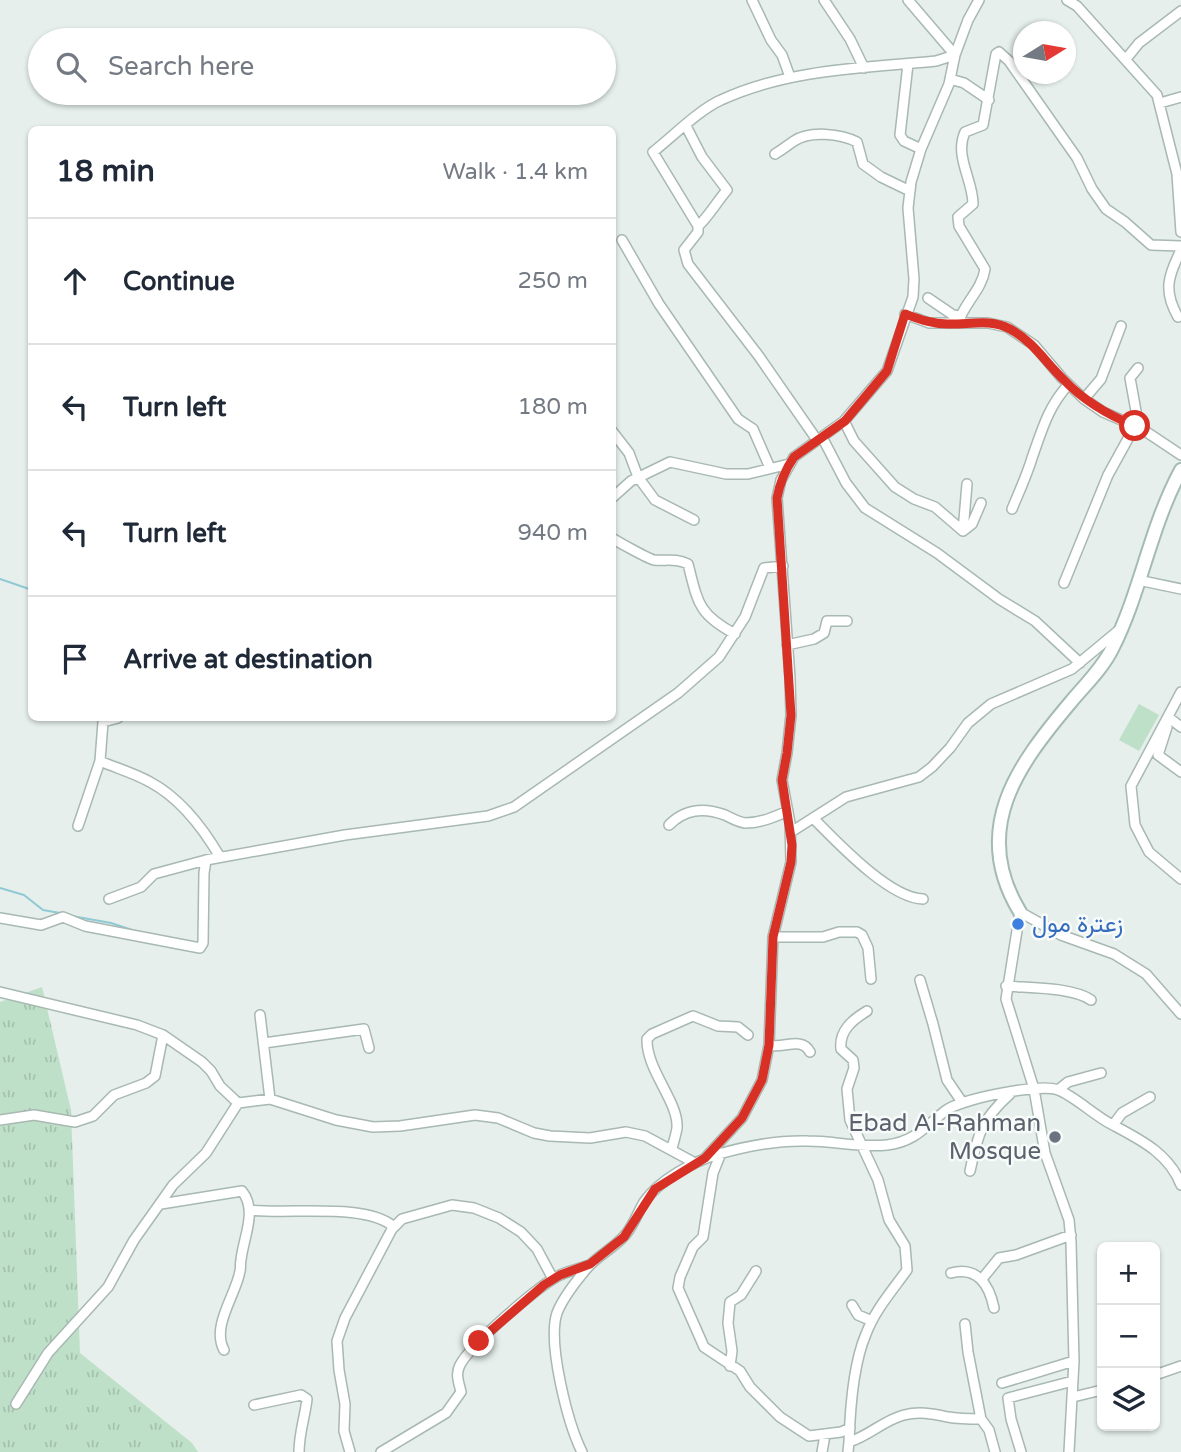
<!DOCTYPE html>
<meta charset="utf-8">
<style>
:root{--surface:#fff;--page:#f2f2f3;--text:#1f2937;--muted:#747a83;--line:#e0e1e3}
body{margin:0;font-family:"Varela Round",Vazirmatn,sans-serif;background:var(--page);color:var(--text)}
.controls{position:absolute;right:21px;bottom:21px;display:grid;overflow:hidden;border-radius:10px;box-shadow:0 2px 5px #0004}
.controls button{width:63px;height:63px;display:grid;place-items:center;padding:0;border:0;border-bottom:2px solid var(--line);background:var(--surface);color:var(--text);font:35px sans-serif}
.compass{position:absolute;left:1013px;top:21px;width:63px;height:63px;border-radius:50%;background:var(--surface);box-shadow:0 2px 5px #0004;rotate:79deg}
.stop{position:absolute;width:21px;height:21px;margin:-16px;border:5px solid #d93025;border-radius:50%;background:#fff}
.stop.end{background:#d93025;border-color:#fff;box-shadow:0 2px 7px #0008}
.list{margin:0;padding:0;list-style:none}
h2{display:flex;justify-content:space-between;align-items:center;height:91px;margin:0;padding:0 28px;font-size:30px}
h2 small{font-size:23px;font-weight:400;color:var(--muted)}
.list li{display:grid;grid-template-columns:46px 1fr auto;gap:21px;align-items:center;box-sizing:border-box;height:126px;padding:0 28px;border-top:2px solid var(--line)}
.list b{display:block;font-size:26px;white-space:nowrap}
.list em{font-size:23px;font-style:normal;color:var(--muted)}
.icon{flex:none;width:38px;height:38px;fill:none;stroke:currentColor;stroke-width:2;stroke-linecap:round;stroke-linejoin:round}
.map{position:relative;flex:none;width:1181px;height:1452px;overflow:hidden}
.search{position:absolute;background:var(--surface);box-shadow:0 2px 5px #0004;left:28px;top:28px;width:588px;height:77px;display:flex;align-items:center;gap:18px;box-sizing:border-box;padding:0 24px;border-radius:38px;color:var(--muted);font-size:26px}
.panel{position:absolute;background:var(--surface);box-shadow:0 2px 5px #0004;left:28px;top:126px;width:588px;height:595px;border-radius:10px}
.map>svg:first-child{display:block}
.grass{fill:#bfe0c8}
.park{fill:url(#park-tufts)}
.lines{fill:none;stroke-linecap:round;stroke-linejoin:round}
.stream{stroke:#8ec9d4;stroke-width:2}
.street-casing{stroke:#a8b8b2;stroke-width:12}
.secondary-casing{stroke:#a4bbb3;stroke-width:16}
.street{stroke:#fff;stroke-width:9}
.secondary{stroke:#fff;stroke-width:12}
.route{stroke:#d93025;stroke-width:9}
.shop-dot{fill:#3f7fe0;stroke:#f7fbf9;stroke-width:2.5}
.worship-dot{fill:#6b7280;stroke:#f7fbf9;stroke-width:2.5}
.labels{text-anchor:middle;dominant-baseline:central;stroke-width:5;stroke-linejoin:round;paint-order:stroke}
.shop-label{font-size:24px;fill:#366cbe;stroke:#f7fbf9;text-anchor:start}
.worship-label{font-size:24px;fill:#5b616d;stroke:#f7fbf9;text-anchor:end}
</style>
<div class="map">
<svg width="1181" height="1452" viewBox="0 0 1181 1452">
<defs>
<pattern id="park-tufts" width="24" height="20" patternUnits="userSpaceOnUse" patternTransform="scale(1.75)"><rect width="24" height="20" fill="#bfe0c8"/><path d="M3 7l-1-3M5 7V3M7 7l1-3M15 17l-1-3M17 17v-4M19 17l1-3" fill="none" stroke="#a4c1ad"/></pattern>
</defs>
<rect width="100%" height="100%" fill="#e6efeb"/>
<path class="grass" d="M1139 704 1159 715 1139 751 1119 740Z"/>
<path class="park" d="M42 987 71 1110 80 1353 192 1443 198 1452H0V1002Z"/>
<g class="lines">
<path class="stream" d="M0 579 32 590
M0 888 24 895 43 910 60 913
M72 916 111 923 135 931"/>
<g class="street-casing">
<path id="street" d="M752 0 771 40 782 55 790 77
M824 0 850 39 864 68
M1067 0 1077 6 1157 95 1177 174 1181 232
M1126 59 1139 43 1181 11
M908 64 900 135 904 141 921 149
M950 79 964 83 989 100
M1160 103 1181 97
M686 126 702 157 727 190C719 199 706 220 698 226
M775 154C782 150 788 145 794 141 810 130 841 134 857 142L863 164 881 177 910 191
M622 240 659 304 738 419 753 429 770 468
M928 298 953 315 960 316
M905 314 929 323H988L1007 327 1034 345 1062 378 1084 399 1103 412 1142 429 1181 455
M1178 317C1163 291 1168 276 1181 250
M958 323C964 303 982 290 985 269L959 226 958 217 973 204C973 180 954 156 965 132L983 125 996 54 999 52 1009 61 1077 158 1092 189 1106 209 1125 222 1151 245 1181 246
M1084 399 1101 379 1121 326
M844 421 854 441 895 487 914 499 935 507 963 531
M612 431 629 453 638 477 655 500 694 520
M822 437 846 483 865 508 937 553 999 599 1035 621 1080 663
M817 440 758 355 688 264 684 250 698 232V226L653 152C672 137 700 109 721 100 788 69 864 68 936 61L955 55 908 0
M612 498 631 481 670 462 726 474H748L789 464
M1012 509C1019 492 1027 475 1032 458 1042 430 1048 407 1068 385
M963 531 967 484
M963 531 972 524 981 503
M612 538C618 542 649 559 654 560 667 561 676 558 688 564 698 603 698 614 735 634
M1138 580 1181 589
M1064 583 1108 475 1135 426 1136 411 1130 378 1138 368
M787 645 814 639 824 633 827 621H847
M1181 692 1131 786 1135 825 1149 852 1181 879
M1168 717 1181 727
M1167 727 1158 755 1181 772
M100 761C116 768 134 773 150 782 180 798 203 828 220 857
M813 818C837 842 889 898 923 899
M669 825C685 809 703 807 725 815 731 818 738 822 745 823 761 823 774 817 788 811
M78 826 100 761 103 722 118 718
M791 832 846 797 919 777 932 767 950 748 968 723 991 704 1072 669 1119 630
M109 899 141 887 154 874 206 860
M0 918 41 925 63 917 85 926 200 948 203 943 204 873 206 860 345 835 488 816 514 807 678 693 719 657 745 617 764 568 783 566
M773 937H823L839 932H857L862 935 868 948 871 979
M920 980 933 1024 947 1080 962 1102
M1006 986C1030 988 1072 987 1091 1000
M0 992 137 1025 163 1035 202 1062 211 1071 220 1086 238 1103 270 1099 336 1120 373 1127 400 1126 475 1115 498 1118 534 1133 550 1136 590 1138 626 1132 645 1136 695 1163
M260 1015 270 1099
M264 1043 364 1029 369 1048
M769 1045C783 1049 802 1036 810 1052
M1058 1090 1068 1082 1101 1073
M0 1120 34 1115 75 1122 93 1116 114 1095 146 1083 155 1076 163 1035
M1113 1125 1122 1113 1150 1097
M672 1149C673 1143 676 1135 677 1128 679 1102 646 1070 647 1039L652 1034 693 1016 718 1026 738 1027 748 1035
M721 1153 713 1173 703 1237 693 1247 680 1277 678 1288 704 1347 740 1371 750 1387 780 1417 809 1436 841 1432 850 1428
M705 1158 742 1118 762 1080 769 1045 773 937 791 862 790 823 782 780 787 753 791 715 790 678 777 498 781 480 794 457 844 421 887 371 913 297 914 279 908 208 911 182 921 149 949 84 955 55 968 20 979 0
M970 1171C978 1134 981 1120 1010 1094
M161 1204 242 1191C258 1211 243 1238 241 1260 240 1264 241 1267 240 1271 236 1295 211 1326 224 1350
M249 1210C288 1215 366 1202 394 1227
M951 1273C977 1266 989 1284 994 1308
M982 1279 999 1258 1016 1255 1071 1235
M852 1305 858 1315 872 1321
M965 1324 968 1352 981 1419 989 1430 995 1452
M730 1366 732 1351 728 1323 730 1302 741 1295 756 1271
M1155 1375 1181 1366
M1002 1383 1074 1361
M1073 1397 1102 1390
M16 1404 48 1353 108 1287 134 1240 173 1185 206 1153 238 1103
M254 1405 301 1395 307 1399C305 1417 299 1433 299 1452
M849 1442C850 1410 853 1364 866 1334 875 1310 892 1291 907 1270L905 1246 889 1220 878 1180 850 1120 847 1089 854 1068 853 1060 841 1049C839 1031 852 1020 867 1011
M350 1452 344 1431 345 1404 339 1370 337 1341 345 1318 392 1229 402 1219 452 1205 474 1208 499 1218 521 1232 537 1249 553 1279
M381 1452 446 1413 461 1392C459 1383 455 1374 460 1365 471 1344 536 1288 558 1276 567 1271 579 1269 589 1265
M582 1452C568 1424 547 1343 557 1313 562 1300 574 1284 583 1273 594 1257 614 1249 626 1234 634 1224 638 1212 644 1202 659 1180 694 1161 719 1154 747 1146 778 1140 808 1141 834 1141 860 1148 887 1145 914 1142 925 1127 945 1111 960 1099 1040 1083 1058 1090 1073 1095 1095 1116 1111 1124 1139 1139 1169 1153 1181 1185
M822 1452 825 1435
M848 1452 849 1442C869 1436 884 1420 904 1415 920 1411 933 1414 948 1417 959 1419 970 1419 981 1419
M1021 1452 1011 1419 1008 1398 1073 1381
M1069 1452 1074 1361 1071 1242 1069 1220 1045 1153 1034 1089 1006 999 1020 912 1061 935 1114 954 1146 974 1181 1014"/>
</g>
<g class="secondary-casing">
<path id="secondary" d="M1020 912C970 830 1017 766 1070 703 1084 686 1102 669 1112 649 1141 592 1150 527 1181 470"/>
</g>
<use href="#street" class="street"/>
<use href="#secondary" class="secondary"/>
</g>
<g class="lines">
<path class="route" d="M479 1341 544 1285 560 1275 590 1264 624 1237 655 1189 705 1158 742 1118 762 1080 769 1045 773 937 791 862 792 845 782 780 787 753 791 715 777 498C780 482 785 470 794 457L845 421 887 371 905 314C919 319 932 324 947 324 968 325 990 318 1010 329 1034 342 1045 362 1064 380 1085 402 1108 415 1135 426"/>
</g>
<circle class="shop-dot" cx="1018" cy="924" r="7"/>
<circle class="worship-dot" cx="1055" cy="1137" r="7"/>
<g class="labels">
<g class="shop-label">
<text x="1032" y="924">زعترة مول</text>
</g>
<g class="worship-label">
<text x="1041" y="1123">Ebad Al-Rahman<tspan x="1041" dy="28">Mosque</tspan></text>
</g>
</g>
</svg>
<div class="controls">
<button>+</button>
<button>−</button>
<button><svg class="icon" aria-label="layers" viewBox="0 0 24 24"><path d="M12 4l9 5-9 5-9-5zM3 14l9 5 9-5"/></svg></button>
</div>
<svg class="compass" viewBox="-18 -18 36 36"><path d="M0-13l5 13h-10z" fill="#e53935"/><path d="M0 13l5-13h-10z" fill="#747a83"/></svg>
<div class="stop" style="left:1135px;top:426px"></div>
<div class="stop end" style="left:479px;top:1341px"></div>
<div class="search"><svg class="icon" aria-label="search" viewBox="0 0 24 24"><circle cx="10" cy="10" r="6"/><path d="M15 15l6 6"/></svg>Search here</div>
<section class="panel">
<h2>18 min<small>Walk · 1.4 km</small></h2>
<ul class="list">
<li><svg class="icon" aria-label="ahead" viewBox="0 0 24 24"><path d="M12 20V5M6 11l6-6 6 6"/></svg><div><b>Continue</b></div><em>250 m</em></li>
<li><svg class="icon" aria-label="left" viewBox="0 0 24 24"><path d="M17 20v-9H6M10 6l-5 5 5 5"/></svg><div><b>Turn left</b></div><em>180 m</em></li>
<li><svg class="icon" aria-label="left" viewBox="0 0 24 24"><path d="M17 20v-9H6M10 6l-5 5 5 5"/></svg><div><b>Turn left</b></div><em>940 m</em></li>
<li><svg class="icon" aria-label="arrive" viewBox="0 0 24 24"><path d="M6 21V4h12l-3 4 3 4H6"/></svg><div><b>Arrive at destination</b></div></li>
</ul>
</section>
</div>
